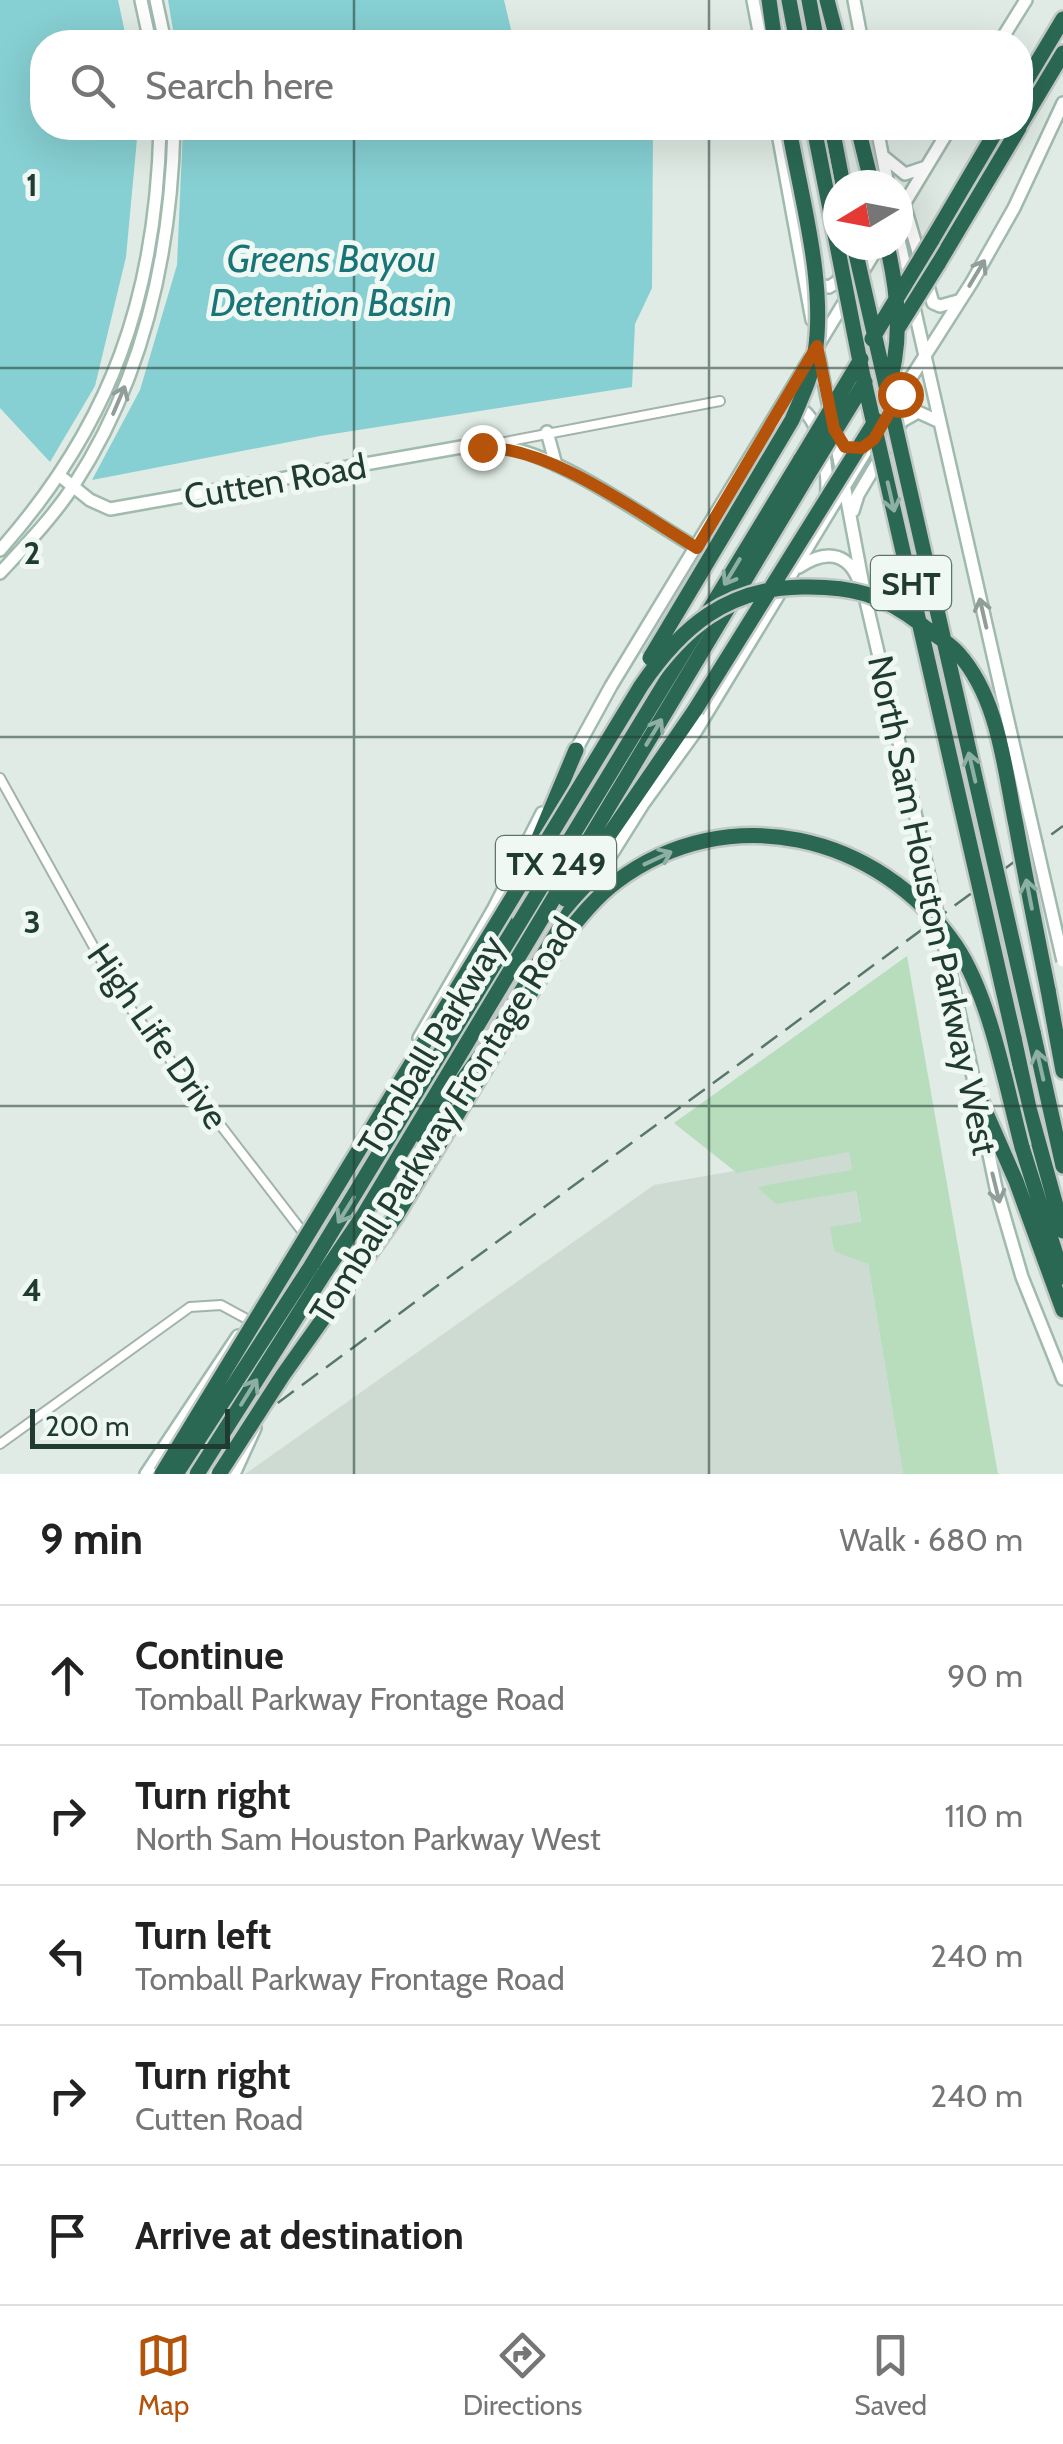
<!DOCTYPE html>
<meta charset="utf-8">
<style>
:root{--surface:#fff;--page:#f2f2f2;--text:#222;--muted:#767676;--line:#e0e0e0;--accent:#b45309}
body{margin:0;font-family:Cabin,sans-serif;background:var(--page);color:var(--text)}
.compass{position:absolute;left:823px;top:170px;width:90px;height:90px;border-radius:50%;background:var(--surface);box-shadow:0 10px 40px #0002;rotate:260deg}
.scale{position:absolute;left:30px;bottom:25px;width:200px;box-sizing:border-box;padding-left:10px;border:5px solid #203b31;border-top:0;font-size:28px;line-height:35px;white-space:nowrap;color:#203b31;-webkit-text-stroke:8px #f0f8f3;paint-order:stroke}
.stop{position:absolute;width:30px;height:30px;margin:-22px;border:8px solid #b45309;border-radius:50%;background:#fff}
.stop.end{background:#b45309;border-color:#fff;box-shadow:0 2px 10px #0008}
.list{margin:0;padding:0;list-style:none}
h2{display:flex;justify-content:space-between;align-items:center;height:130px;margin:0;padding:0 40px;font-size:42px}
h2 small{font-size:32px;font-weight:400;color:var(--muted)}
.list li{display:grid;grid-template-columns:65px 1fr auto;gap:30px;align-items:center;box-sizing:border-box;height:140px;padding:0 40px;border-top:2px solid var(--line)}
.list b{display:block;font-size:38px;white-space:nowrap}
.list p{margin:0;font-size:32px;white-space:nowrap;color:var(--muted)}
.list em{font-size:32px;font-style:normal;color:var(--muted)}
.icon{flex:none;width:55px;height:55px;fill:none;stroke:currentColor;stroke-width:2;stroke-linecap:round;stroke-linejoin:round}
.map{position:relative;flex:none;width:1063px;height:1474px;overflow:hidden}
.search{position:absolute;background:var(--surface);box-shadow:0 10px 40px #0002;left:30px;right:30px;top:30px;height:110px;display:flex;align-items:center;gap:25px;box-sizing:border-box;padding:0 35px;border-radius:40px;color:var(--muted);font-size:38px}
.sheet{height:830px;background:var(--surface)}
nav{display:flex;justify-content:space-around;align-items:center;box-sizing:border-box;height:140px;border-top:2px solid var(--line);background:var(--surface);font-size:28px;color:var(--muted)}
nav a{display:grid;justify-items:center;gap:5px}
nav .on{color:var(--accent)}
.map>svg:first-child{display:block}
.built{fill:#cedbd3}
.green{fill:#b7ddbd}
.water{fill:#86cfd2}
.lines{fill:none;stroke-linecap:round;stroke-linejoin:round}
.street-casing{stroke:#a2b3ab;stroke-width:12}
.secondary-casing{stroke:#a0baae;stroke-width:16}
.highway-casing{stroke:#c1c8c5;stroke-width:20}
.street{stroke:#fff;stroke-width:8}
.secondary{stroke:#fff;stroke-width:11}
.highway{stroke:#2b6854;stroke-width:15}
.rail{stroke:#5a776c;stroke-width:2.5;stroke-dasharray:20 10;stroke-linecap:butt}
.secondary-bridge-casing{stroke:#a0baae;stroke-width:16;stroke-linecap:butt}
.highway-bridge-casing{stroke:#c1c8c5;stroke-width:20;stroke-linecap:butt}
.secondary-bridge{stroke:#fff;stroke-width:11}
.highway-bridge{stroke:#2b6854;stroke-width:15}
.oneway{stroke:#909d98}
.oneway2{stroke:#8eb0a4}
.route{stroke:#b45309;stroke-width:12}
.grid{fill:none;stroke:#203b31;stroke-width:2.5;stroke-opacity:0.55}
.labels{text-anchor:middle;dominant-baseline:central;stroke-width:10;stroke-linejoin:round;paint-order:stroke}
.shield{fill:#f0f8f3;stroke:#5e746b;stroke-width:2.5}
.shield-label{font-size:32px;font-weight:bold;fill:#203b31}
.street-label{font-size:35px;fill:#203b31;stroke:#f0f8f3}
.water-label{font-size:38px;font-style:italic;fill:#197478;stroke:#f0f8f3}
.grid-label{font-size:32px;text-anchor:middle;font-weight:bold;fill:#203b31;stroke:#f0f8f3;stroke-width:10;stroke-linejoin:round;paint-order:stroke}
</style>
<div class="map">
<svg width="1063" height="1474" viewBox="0 0 1063 1474">
<rect width="100%" height="100%" fill="#dfebe4"/>
<path class="built" d="M849 1151 903 1474H245L654 1185Z"/>
<path class="green" d="M907 956 998 1474H903L868 1264 834 1251 830 1227 861 1222 856 1191 776 1204 757 1187 852 1170 849 1152 737 1173 674 1123Z"/>
<path class="water" d="M0 0H118L127 42H42V128H138L126 257 95 386 50 462 0 408Z
M168 0H504L514 42H175Z
M183 128H653L652 288 635 324 632 387 320 436 92 480 140 390 177 265Z"/>
<g class="lines">
<g class="street-casing">
<path id="street" d="M489 445 720 401
M0 778 121 996 302 1231
M0 1444 190 1307 221 1305 256 1324"/>
</g>
<g class="secondary-casing">
<path id="secondary" d="M141 0 150 42
M156 0 165 42
M753 0 761 42
M854 0 862 42
M1000 42 1026 0
M777 128 812 320
M877 128 888 185
M884 157 905 174 926 167
M904 204 933 303 940 306 958 301
M898 214 950 128
M898 235 908 280
M812 284 829 287 837 282 858 248
M913 303 1005 708
M818 353 830 413
M775 424 796 407C821 413 830 476 826 499
M834 431 866 601 908 781
M547 432 556 465
M60 476 90 500 110 509 467 446C485 447 504 446 521 451 574 466 648 519 697 548
M853 511 858 495 902 421 918 412 940 422
M0 550C112 424 156 295 160 128
M799 567C823 551 847 550 859 581
M0 573C26 545 53 517 74 485 143 379 171 253 174 128
M572 757 611 686 879 245
M589 890 643 804 696 731 900 395 972 282 1014 208 1063 103
M419 1038 494 908 542 813
M969 1058 996 1188 1022 1277 1063 1379
M146 1474 238 1336
M234 1474 255 1428"/>
</g>
<g class="highway-casing">
<path id="highway" d="M769 0 775 42
M789 0 797 42
M809 0 817 42
M827 0 838 42
M1020 91 1063 19
M1020 125 1063 53
M832 128 843 185
M858 128 872 185
M932 240 998 128
M938 264 1019 128
M531 857 576 750
M565 899 695 710
M480 971 505 920
M1048 990 1063 1071
M1033 1032 1063 1166
M1014 1038 1029 1108 1063 1231
M975 1088 1016 1181 1063 1310
M422 1136 490 1043 572 908 591 886
M1022 1147 1063 1277
M311 1266 801 459
M325 1272 363 1216 812 468"/>
</g>
<use href="#street" class="street"/>
<use href="#secondary" class="secondary"/>
<use href="#highway" class="highway"/>
<path class="rail" d="M181 1474 1063 826"/>
<g class="secondary-bridge-casing">
<path id="secondary-bridge" d="M1005 708 1063 961
M908 781 969 1058"/>
</g>
<g class="highway-bridge-casing">
<path id="highway-bridge" d="M814 128 862 372 1014 1038
M854 245 1033 1032
M898 328 938 264
M872 339 932 240
M886 395C903 344 899 296 887 245
M801 459 861 359
M812 468 865 382
M650 658 792 420C801 398 812 377 815 353 826 282 801 198 789 128
M695 710 876 420
M162 1474 641 686C681 627 727 588 802 587 852 586 882 594 922 625 933 634 948 642 958 653 999 699 1004 767 1016 825 1026 880 1037 935 1048 990
M176 1474 311 1266
M197 1474 325 1272
M219 1474 283 1375 396 1216 564 937C580 917 596 897 616 882 727 798 879 833 956 946 990 997 1006 1086 1022 1147"/>
</g>
<use href="#secondary-bridge" class="secondary-bridge"/>
<use href="#highway-bridge" class="highway-bridge"/>
</g>
<defs><path id="oneway-shaft" d="M-6 0H5M1.5-3L5.5 0L1.5 3" fill="none" stroke-width="1.6" stroke-linecap="round" stroke-linejoin="round" transform="scale(2.5)"/></defs>
<g class="oneway">
<use href="#oneway-shaft" transform="translate(977 273) rotate(-59)"/>
<use href="#oneway-shaft" transform="translate(119 400) rotate(-67)"/>
<use href="#oneway-shaft" transform="translate(983 613) rotate(-103)"/>
<use href="#oneway-shaft" transform="translate(996 1188) rotate(76)"/>
</g>
<g class="oneway2">
<use href="#oneway-shaft" transform="translate(891 497) rotate(77)"/>
<use href="#oneway-shaft" transform="translate(732 572) rotate(121)"/>
<use href="#oneway-shaft" transform="translate(654 732) rotate(-59)"/>
<use href="#oneway-shaft" transform="translate(972 767) rotate(-103)"/>
<use href="#oneway-shaft" transform="translate(658 858) rotate(-25)"/>
<use href="#oneway-shaft" transform="translate(1029 894) rotate(-101)"/>
<use href="#oneway-shaft" transform="translate(1040 1065) rotate(-103)"/>
<use href="#oneway-shaft" transform="translate(346 1210) rotate(122)"/>
<use href="#oneway-shaft" transform="translate(249 1392) rotate(-58)"/>
</g>
<g class="lines">
<path class="route" d="M482 447C553 448 637 512 697 548L817 346 834 429 845 447 862 448 874 439 900 394"/>
</g>
<path class="grid" d="M354 0V42M709 0V42M354 128V1474M709 128V1474M0 368H1063M0 737H1063M0 1106H1063"/>
<g class="labels">
<g class="shield">
<rect x="871" y="556" width="80" height="54" rx="8"/>
<rect x="496" y="836" width="120" height="54" rx="8"/>
</g>
<g class="shield-label">
<text x="911" y="583">SHT</text>
<text x="556" y="863">TX 249</text>
</g>
<g class="street-label">
<text transform="translate(275 481) rotate(-10)">Cutten Road</text>
<text transform="translate(933 905) rotate(78)">North Sam Houston Parkway West</text>
<text transform="translate(158 1036) rotate(55)">High Life Drive</text>
<text transform="translate(431 1045) rotate(-59)">Tomball Parkway</text>
<text transform="translate(443 1120) rotate(-58)">Tomball Parkway Frontage Road</text>
</g>
<g class="water-label">
<text x="331" y="258">Greens Bayou<tspan x="331" dy="44">Detention Basin</tspan></text>
</g>
</g>
<g class="grid-label">
<text x="32" y="196">1</text>
<text x="32" y="564">2</text>
<text x="32" y="933">3</text>
<text x="32" y="1301">4</text>
</g>
</svg>
<svg class="compass" viewBox="-18 -18 36 36"><path d="M0-13l5 13h-10z" fill="#e53935"/><path d="M0 13l5-13h-10z" fill="#767676"/></svg>
<div class="scale">200 m</div>
<div class="stop" style="left:900px;top:394px"></div>
<div class="stop end" style="left:482px;top:447px"></div>
<div class="search"><svg class="icon" aria-label="search" viewBox="0 0 24 24"><circle cx="10" cy="10" r="6"/><path d="M15 15l6 6"/></svg>Search here</div>
</div>
<section class="sheet">
<h2>9 min<small>Walk · 680 m</small></h2>
<ul class="list">
<li><svg class="icon" aria-label="ahead" viewBox="0 0 24 24"><path d="M12 20V5M6 11l6-6 6 6"/></svg><div><b>Continue</b><p>Tomball Parkway Frontage Road</p></div><em>90 m</em></li>
<li><svg class="icon" aria-label="right" viewBox="0 0 24 24"><path d="M7 20v-9h11M14 6l5 5-5 5"/></svg><div><b>Turn right</b><p>North Sam Houston Parkway West</p></div><em>110 m</em></li>
<li><svg class="icon" aria-label="left" viewBox="0 0 24 24"><path d="M17 20v-9H6M10 6l-5 5 5 5"/></svg><div><b>Turn left</b><p>Tomball Parkway Frontage Road</p></div><em>240 m</em></li>
<li><svg class="icon" aria-label="right" viewBox="0 0 24 24"><path d="M7 20v-9h11M14 6l5 5-5 5"/></svg><div><b>Turn right</b><p>Cutten Road</p></div><em>240 m</em></li>
<li><svg class="icon" aria-label="arrive" viewBox="0 0 24 24"><path d="M6 21V4h12l-3 4 3 4H6"/></svg><div><b>Arrive at destination</b></div></li>
</ul>
</section>
<nav>
<a class="on"><svg class="icon" aria-label="map" viewBox="0 0 24 24"><path d="M3 6l6-2 6 2 6-2v14l-6 2-6-2-6 2zM9 4v14M15 6v14"/></svg>Map</a>
<a><svg class="icon" aria-label="directions" viewBox="0 0 24 24"><path d="M12 3l9 9-9 9-9-9zM9 14v-3h6M13 9l2 2-2 2"/></svg>Directions</a>
<a><svg class="icon" aria-label="saved" viewBox="0 0 24 24"><path d="M7 4h10v16l-5-4-5 4z"/></svg>Saved</a>
</nav>
